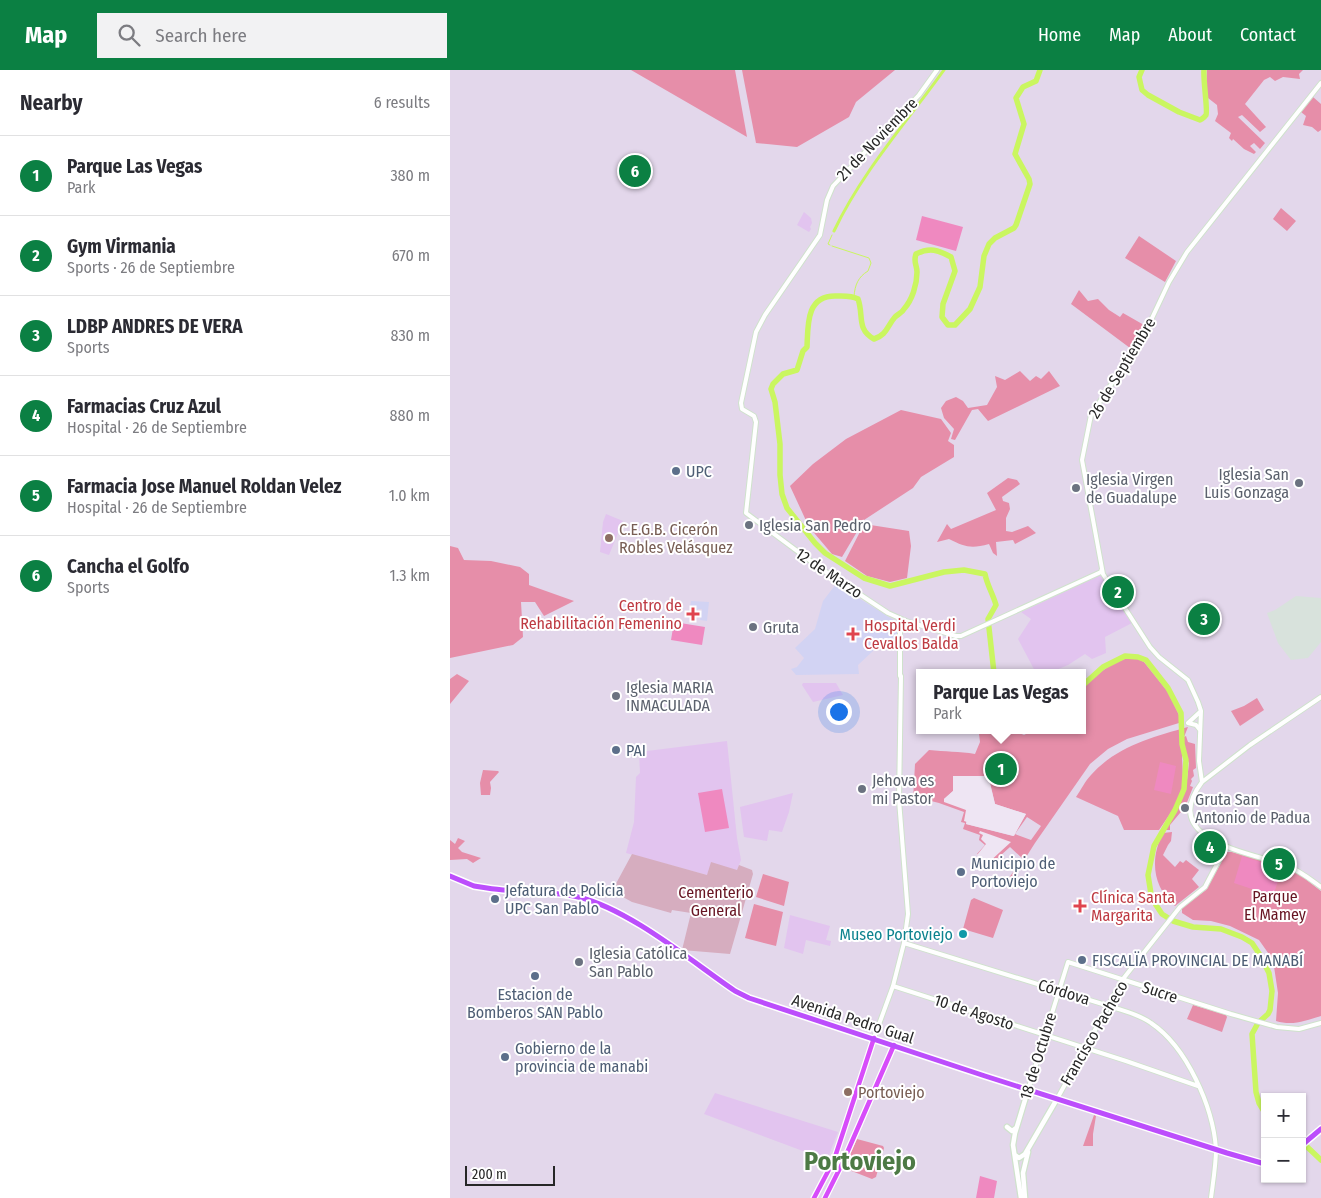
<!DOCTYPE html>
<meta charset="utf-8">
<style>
:root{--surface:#fff;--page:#f2f2f3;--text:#2b2b33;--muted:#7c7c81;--line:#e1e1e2;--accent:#0b8043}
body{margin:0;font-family:"Fira Sans Condensed",sans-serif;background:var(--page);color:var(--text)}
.controls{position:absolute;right:15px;bottom:15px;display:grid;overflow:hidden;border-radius:0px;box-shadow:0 1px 4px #0004}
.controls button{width:45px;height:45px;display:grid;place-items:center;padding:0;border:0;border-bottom:1px solid var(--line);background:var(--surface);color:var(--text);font:25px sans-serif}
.scale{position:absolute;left:15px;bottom:12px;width:90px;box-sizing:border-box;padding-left:5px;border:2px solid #272727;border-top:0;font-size:14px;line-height:18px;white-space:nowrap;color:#272727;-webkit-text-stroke:4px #fff;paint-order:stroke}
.you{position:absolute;left:388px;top:641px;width:18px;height:18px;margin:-12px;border:4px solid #fff;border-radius:50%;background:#1a73e8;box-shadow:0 0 0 8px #1a73e833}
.badge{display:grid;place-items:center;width:32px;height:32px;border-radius:50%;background:var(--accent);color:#fff;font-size:16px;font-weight:700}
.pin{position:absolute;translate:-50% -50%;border:2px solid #fff;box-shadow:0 1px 5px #0006}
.popup{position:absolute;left:466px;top:599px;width:170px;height:65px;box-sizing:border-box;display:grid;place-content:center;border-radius:0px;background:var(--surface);filter:drop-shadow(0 1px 4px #0005);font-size:16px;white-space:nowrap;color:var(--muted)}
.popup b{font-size:19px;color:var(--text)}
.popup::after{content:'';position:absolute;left:50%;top:100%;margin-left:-10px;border:10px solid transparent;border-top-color:var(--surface)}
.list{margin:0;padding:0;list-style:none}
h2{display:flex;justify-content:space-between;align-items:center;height:65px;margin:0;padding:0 20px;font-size:21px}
h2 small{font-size:16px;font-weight:400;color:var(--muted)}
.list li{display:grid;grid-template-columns:32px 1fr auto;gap:15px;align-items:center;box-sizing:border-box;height:80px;padding:0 20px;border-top:1px solid var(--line)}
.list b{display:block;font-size:19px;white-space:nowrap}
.list p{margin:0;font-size:16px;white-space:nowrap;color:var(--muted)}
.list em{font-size:16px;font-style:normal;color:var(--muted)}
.icon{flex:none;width:28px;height:28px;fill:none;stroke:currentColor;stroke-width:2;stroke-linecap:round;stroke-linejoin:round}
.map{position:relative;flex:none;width:871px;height:1128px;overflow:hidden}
header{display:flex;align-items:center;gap:30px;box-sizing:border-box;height:70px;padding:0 25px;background:var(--accent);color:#fff}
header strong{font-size:24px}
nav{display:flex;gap:28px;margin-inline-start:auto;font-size:18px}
.search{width:350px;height:45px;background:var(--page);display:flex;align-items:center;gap:12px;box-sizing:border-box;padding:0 18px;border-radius:0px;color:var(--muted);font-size:19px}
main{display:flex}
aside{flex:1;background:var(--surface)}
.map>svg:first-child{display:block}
.industrial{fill:#d8e2dc}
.education{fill:#e2c4ef}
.medical{fill:#d2d3f3}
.green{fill:#e68ea9;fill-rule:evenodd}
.cemetery{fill:#d6adbf}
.pitch{fill:#ef89c0}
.plaza{fill:#eee5f3}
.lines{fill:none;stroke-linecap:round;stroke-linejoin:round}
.stream{stroke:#caf660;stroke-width:1}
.canal{stroke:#caf660;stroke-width:3}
.river{stroke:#caf660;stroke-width:5.5}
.tertiary-casing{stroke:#cfe2cc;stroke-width:6}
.secondary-casing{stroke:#cfe2cc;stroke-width:7}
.primary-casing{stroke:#fff;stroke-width:7}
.trunk-casing{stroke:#fff;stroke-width:8}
.tertiary{stroke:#fff;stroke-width:4}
.secondary{stroke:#fff;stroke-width:4.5}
.primary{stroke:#d74dfa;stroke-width:4.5}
.trunk{stroke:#bc4efc;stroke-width:5}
.service-dot{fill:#5c6f8a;stroke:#fff;stroke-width:2}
.worship-dot{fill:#6b7280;stroke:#fff;stroke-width:2}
.education-dot{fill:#8d6e63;stroke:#fff;stroke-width:2}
.health-dot{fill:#e0444e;stroke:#fff;stroke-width:2}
.culture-dot{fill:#0f9aa8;stroke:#fff;stroke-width:2}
.labels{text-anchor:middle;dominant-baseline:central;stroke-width:4;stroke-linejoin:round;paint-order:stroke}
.street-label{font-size:16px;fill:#272727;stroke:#fff}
.service-label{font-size:16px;fill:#4e5e75;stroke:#fff;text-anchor:start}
.worship-label{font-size:16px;fill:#5b616d;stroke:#fff;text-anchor:start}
.education-label{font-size:16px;fill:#785e54;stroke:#fff;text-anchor:start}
.health-label{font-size:16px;fill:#be3a42;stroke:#fff;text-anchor:start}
.park-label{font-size:16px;fill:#671422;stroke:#fff}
.culture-label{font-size:16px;fill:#0d838f;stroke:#fff;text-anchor:end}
.town-label{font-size:26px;font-weight:bold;fill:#4d7a45;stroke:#fff}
</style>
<header>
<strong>Map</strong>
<div class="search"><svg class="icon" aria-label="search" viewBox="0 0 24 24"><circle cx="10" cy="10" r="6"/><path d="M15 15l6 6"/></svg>Search here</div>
<nav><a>Home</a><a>Map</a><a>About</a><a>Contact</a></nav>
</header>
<main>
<aside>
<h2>Nearby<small>6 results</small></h2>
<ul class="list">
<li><span class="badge">1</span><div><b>Parque Las Vegas</b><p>Park</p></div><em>380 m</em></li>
<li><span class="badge">2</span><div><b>Gym Virmania</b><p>Sports · 26 de Septiembre</p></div><em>670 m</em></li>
<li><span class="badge">3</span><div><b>LDBP ANDRES DE VERA</b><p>Sports</p></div><em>830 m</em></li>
<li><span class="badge">4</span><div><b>Farmacias Cruz Azul</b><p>Hospital · 26 de Septiembre</p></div><em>880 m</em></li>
<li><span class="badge">5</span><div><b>Farmacia Jose Manuel Roldan Velez</b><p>Hospital · 26 de Septiembre</p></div><em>1.0 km</em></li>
<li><span class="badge">6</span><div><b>Cancha el Golfo</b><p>Sports</p></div><em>1.3 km</em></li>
</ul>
</aside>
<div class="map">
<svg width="871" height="1128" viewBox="0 0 871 1128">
<rect width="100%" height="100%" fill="#e3d7eb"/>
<path class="industrial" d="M846 526 871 528V572L858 588 841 590 828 573 817 543 825 540Z"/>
<path class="education" d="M354 142 361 148 362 153 360 157 361 159 359 162 347 155Z
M156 444 173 451 159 485 150 482 153 452Z
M650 505 652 506 682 553 655 567 656 583 642 589 635 584 618 595 599 603H586L568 569 581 549 571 542Z
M353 613H386L393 625 363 632 352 615Z
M277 671 287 768 291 790 287 800 257 805 176 783 184 752 186 707 190 703 189 682Z
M343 723 339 742 332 762 319 760 317 771 294 767 290 737Z
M340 845 380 856 376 870 381 871 380 876 356 870 353 884 334 878Z
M265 1023 388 1062 377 1090 254 1044Z"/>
<path class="medical" d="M386 514 447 552V569H430L423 581 408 595 409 604 346 605 341 599 347 597 354 588 345 578 365 559 373 531Z
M241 531 259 532 257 551 250 550 252 539H248V536L246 549 239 548Z"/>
<path class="green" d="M181 0H285L297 67Z
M292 0H445L406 32 399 47 347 77 306 73Z
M757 0H853L849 4 850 9 833 7 825 11 820 7 814 10 795 34 816 57 810 62 792 45 788 47 815 73 810 79 804 73 800 76 806 82 804 84 794 79 783 69 782 71 779 68 781 63 765 51 768 44 767 35 758 28 756 19Z
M863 27 871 34V60L868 62 862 57 853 55 856 46 851 42Z
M831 138 846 151 837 161 823 149Z
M689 166 726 191 715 212 675 188Z
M629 220 638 231 648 229 659 240 670 247 673 243 694 255 680 278 621 234Z
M570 301 580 311 586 306 591 309 599 301 610 316 538 351 528 339 522 340 505 370 501 369 504 359 494 348 491 338 496 331 506 327 513 331 518 338 537 335 547 317 545 306 555 310Z
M451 340 491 349 501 363 498 371 504 375V387L471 407 463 418 414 450 392 487 382 484 359 457 340 416 363 394 396 369Z
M558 408 567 410 570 414 552 427 553 431 559 433 560 439 556 448V461L562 462 578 456 586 463 565 474 563 470 546 472 547 486 543 483 539 474C521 479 515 477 499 469L487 472 497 454 501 459 546 440 537 423Z
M414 454 459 461 461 476 457 508 440 512 417 506 395 491Z
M0 476 8 478 14 490 41 491 70 497 79 504V515L124 531 94 546 85 532H71L73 567 63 575 0 588Z
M684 587 694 592 718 622 729 645V653L677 669 658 679 640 694 585 773 561 811 558 809 573 789 560 777 540 795 527 784 535 775 529 770 530 765 513 759 515 753 511 752 514 742 489 733 473 729 472 731 463 730 465 694 479 680C495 682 509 681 525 684L530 672 529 664 505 660H562L574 665 584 660H632V619C648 604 662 590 684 587ZM539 708 545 734 576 744 563 766 516 754 517 740 494 729 503 721ZM577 747 591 756 581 770 565 764Z
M7 604 19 611 0 634V609Z
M807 628 814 640 790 656 781 641 794 636Z
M738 657 734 667 736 666 738 672 745 674 746 698 743 700 744 706 741 709 742 711 740 716 743 717 734 740 730 743 720 755V760H715L726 743 736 719 739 693 734 682V670C729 679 735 704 732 719 728 734 717 748 709 760H674L668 746 626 727C631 720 635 711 641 705 667 676 703 667 738 657Z
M33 700 48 701 49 702 40 712 41 718 40 725H31L30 713Z
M722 762 721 771 718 775 713 785 725 797 730 791 733 793 736 790 749 800 742 809 749 817 725 836C702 817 700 788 713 763Z
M8 768 15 771 8 778 12 782 31 788 23 793 17 789 0 790V770L5 774Z
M777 782H782L833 796 849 804 871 821V946C855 951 842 956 826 951L828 923 823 890 809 870 780 856 761 851 743 850 732 843V838L756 820Z
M313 804 339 812 334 836 306 827Z
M524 828 553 840 543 868 513 859 521 830Z
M304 834 333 842 326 876 295 868Z
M743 935 776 945 777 947 772 962 737 949Z
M644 1045 646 1046 643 1064V1076H633Z
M407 1069 433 1076 434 1078 426 1107 422 1109 394 1098Z"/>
<path class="cemetery" d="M182 784 257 805 261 792 287 800 289 795 302 800 303 804 280 884 232 880 241 843 222 840 221 843 182 832 162 821Z"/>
<path class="pitch" d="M184 91 194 97 186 111 177 106Z
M472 146 513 157 506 181 466 170Z
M224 552 255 557 252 575 221 570Z
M710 692 726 696 721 724 704 720Z
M272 719 279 758 255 762 248 723Z
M792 786 832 799 823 826 784 813Z
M530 1106 547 1111 544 1128H526Z"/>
<path class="plaza" d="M503 706H538L545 734 576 744 564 766 516 754 517 752 514 751 516 740 494 732V729L503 721Z
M530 761 561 772 538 793 527 785 536 774 531 769 533 765 529 763Z"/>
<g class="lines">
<path class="stream" d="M380 175 378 174 382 165
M382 176 419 188 421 193 418 201C408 207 405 215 404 226"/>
<path class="canal" d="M384 161C412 102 456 53 494 0"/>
<path class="river" d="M692 0 689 7 692 20 698 25 729 42 750 50C753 48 754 48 756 45 758 41 753 10 754 0
M544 603 538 549 546 535C543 524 537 515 535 504L514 500 494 502 440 516 414 508 375 483 365 473 337 438 332 424 330 405V374L325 332 321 319 323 314 333 304 347 300 353 281 357 277C358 255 356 226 385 226 393 226 401 225 408 229 414 245 406 259 424 269 437 265 437 256 445 247 448 244 452 243 454 239 462 230 467 215 467 202 467 195 463 192 466 184 480 177 488 180 501 187L505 201 493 234 492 247 498 255H505L520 239 530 217 534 186 539 174 545 168 564 158 566 155 580 114 579 109 565 84 574 54 566 28 573 17 586 11 590 0
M632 616 653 597 675 586 688 587 696 590 718 618 731 643 732 674 736 690 734 719 725 740 704 776 698 805 701 824 706 835 712 844 723 851 743 857 771 859 792 867 802 873 810 885 819 903 822 921 820 940 818 944 808 953 802 964 806 1022 809 1033 815 1043
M574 660H580
M852 1072 871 1090"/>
<g class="tertiary-casing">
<path id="tertiary" d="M487 0 469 25 383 116 377 130 370 165 315 245 306 262 291 333 292 339 304 346 306 352 296 443 370 498 438 543 456 551 506 566H511L651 502 652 499
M871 13 737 182 719 212 695 263 641 345 632 390 653 504 700 577 709 587 738 610 748 632 751 641 749 691 752 712C708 770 798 782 835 795 849 800 860 809 871 817
M450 549V606
M738 653 751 641
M738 653 746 655 750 660
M752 712 800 675 871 627
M454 873 659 936C673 941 689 944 701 953 737 977 763 1037 766 1079 766 1095 763 1112 761 1128
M443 916 676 991 748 1016
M424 968 443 916 454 873 458 844 449 730 451 606
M578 1020 618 892 781 944 827 957 849 959 871 953
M607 1029 673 909 730 837 755 817 776 777"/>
</g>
<g class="secondary-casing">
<path id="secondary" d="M557 1057 562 1061 566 1058
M565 1085 569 1088 575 1084 607 1029
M571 1128 563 1075 565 1063 578 1020
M575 1128 573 1103 578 1082"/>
</g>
<g class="primary-casing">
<path id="primary" d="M364 1128 384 1090 424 968
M375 1128 393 1092 444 975"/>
</g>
<g class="trunk-casing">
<path id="trunk" d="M0 806 24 816 37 818C67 823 99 820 128 827 179 839 241 891 285 921L299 928 535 1006 777 1083 815 1094
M852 1075 871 1059"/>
</g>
<use href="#tertiary" class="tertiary"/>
<use href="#secondary" class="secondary"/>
<use href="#primary" class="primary"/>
<use href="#trunk" class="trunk"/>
</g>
<g class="service-dot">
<circle cx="226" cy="401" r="5"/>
<circle cx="166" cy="680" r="5"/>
<circle cx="511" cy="802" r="5"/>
<circle cx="45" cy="829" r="5"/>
<circle cx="632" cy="890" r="5"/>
<circle cx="85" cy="906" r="5"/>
<circle cx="55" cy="987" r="5"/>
</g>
<g class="worship-dot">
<circle cx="849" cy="413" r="5"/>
<circle cx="626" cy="418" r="5"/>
<circle cx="299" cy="455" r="5"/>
<circle cx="303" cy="557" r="5"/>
<circle cx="166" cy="626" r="5"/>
<circle cx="412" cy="719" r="5"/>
<circle cx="735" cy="738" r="5"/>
<circle cx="129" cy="892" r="5"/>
</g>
<g class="education-dot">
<circle cx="159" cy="468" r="5"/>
<circle cx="398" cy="1022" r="5"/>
</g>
<g class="health-dot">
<path d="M240.5 536.5h5v5h5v5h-5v5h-5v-5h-5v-5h5z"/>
<path d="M400.5 556.5h5v5h5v5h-5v5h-5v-5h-5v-5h5z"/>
<path d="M627.5 828.5h5v5h5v5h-5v5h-5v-5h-5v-5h5z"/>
</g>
<circle class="culture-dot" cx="513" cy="864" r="5"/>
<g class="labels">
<g class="street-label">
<text transform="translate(427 69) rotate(-46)">21 de Noviembre</text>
<text transform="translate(672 298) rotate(-59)">26 de Septiembre</text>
<text transform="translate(379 503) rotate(34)">12 de Marzo</text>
<text transform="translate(614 922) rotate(17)">Córdova</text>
<text transform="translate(710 922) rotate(18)">Sucre</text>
<text transform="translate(524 942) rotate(18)">10 de Agosto</text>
<text transform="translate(403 949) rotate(18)">Avenida Pedro Gual</text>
<text transform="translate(644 963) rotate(-60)">Francisco Pacheco</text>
<text transform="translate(588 986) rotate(-73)">18 de Octubre</text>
</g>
<g class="service-label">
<text x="236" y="401">UPC</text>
<text x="176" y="680">PAI</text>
<text x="521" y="793">Municipio de<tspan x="521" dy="18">Portoviejo</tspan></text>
<text x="55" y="820">Jefatura de Policia<tspan x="55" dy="18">UPC San Pablo</tspan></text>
<text x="642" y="890">FISCALÏA PROVINCIAL DE MANABÍ</text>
<text x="85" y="924" text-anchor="middle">Estacion de<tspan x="85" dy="18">Bomberos SAN Pablo</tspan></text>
<text x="65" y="978">Gobierno de la<tspan x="65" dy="18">provincia de manabi</tspan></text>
</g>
<g class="worship-label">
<text x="839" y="404" text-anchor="end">Iglesia San<tspan x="839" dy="18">Luis Gonzaga</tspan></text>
<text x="636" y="409">Iglesia Virgen<tspan x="636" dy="18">de Guadalupe</tspan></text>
<text x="309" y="455">Iglesia San Pedro</text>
<text x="313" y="557">Gruta</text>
<text x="176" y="617">Iglesia MARIA<tspan x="176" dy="18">INMACULADA</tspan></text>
<text x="422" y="710">Jehova es<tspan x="422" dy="18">mi Pastor</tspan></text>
<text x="745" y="729">Gruta San<tspan x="745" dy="18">Antonio de Padua</tspan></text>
<text x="139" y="883">Iglesia Católica<tspan x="139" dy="18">San Pablo</tspan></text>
</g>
<g class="education-label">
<text x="169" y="459">C.E.G.B. Cicerón<tspan x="169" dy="18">Robles Velásquez</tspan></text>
<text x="408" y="1022">Portoviejo</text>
</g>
<g class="health-label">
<text x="232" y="535" text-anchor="end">Centro de<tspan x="232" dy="18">Rehabilitación Femenino</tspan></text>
<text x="414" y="555">Hospital Verdi<tspan x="414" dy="18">Cevallos Balda</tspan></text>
<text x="641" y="827">Clínica Santa<tspan x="641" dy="18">Margarita</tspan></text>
</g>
<g class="park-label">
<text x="266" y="822">Cementerio<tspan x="266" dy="18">General</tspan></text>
<text x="825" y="826">Parque<tspan x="825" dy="18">El Mamey</tspan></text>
</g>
<g class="culture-label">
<text x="503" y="864">Museo Portoviejo</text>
</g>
<g class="town-label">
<text x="410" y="1091">Portoviejo</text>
</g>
</g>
</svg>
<div class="controls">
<button>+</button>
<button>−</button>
</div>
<div class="scale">200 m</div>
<div class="you"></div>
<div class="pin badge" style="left:551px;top:699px">1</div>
<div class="popup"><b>Parque Las Vegas</b>Park</div>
<div class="pin badge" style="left:668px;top:522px">2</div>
<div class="pin badge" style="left:754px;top:549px">3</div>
<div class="pin badge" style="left:760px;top:777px">4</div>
<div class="pin badge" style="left:829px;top:794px">5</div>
<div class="pin badge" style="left:185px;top:101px">6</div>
</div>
</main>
